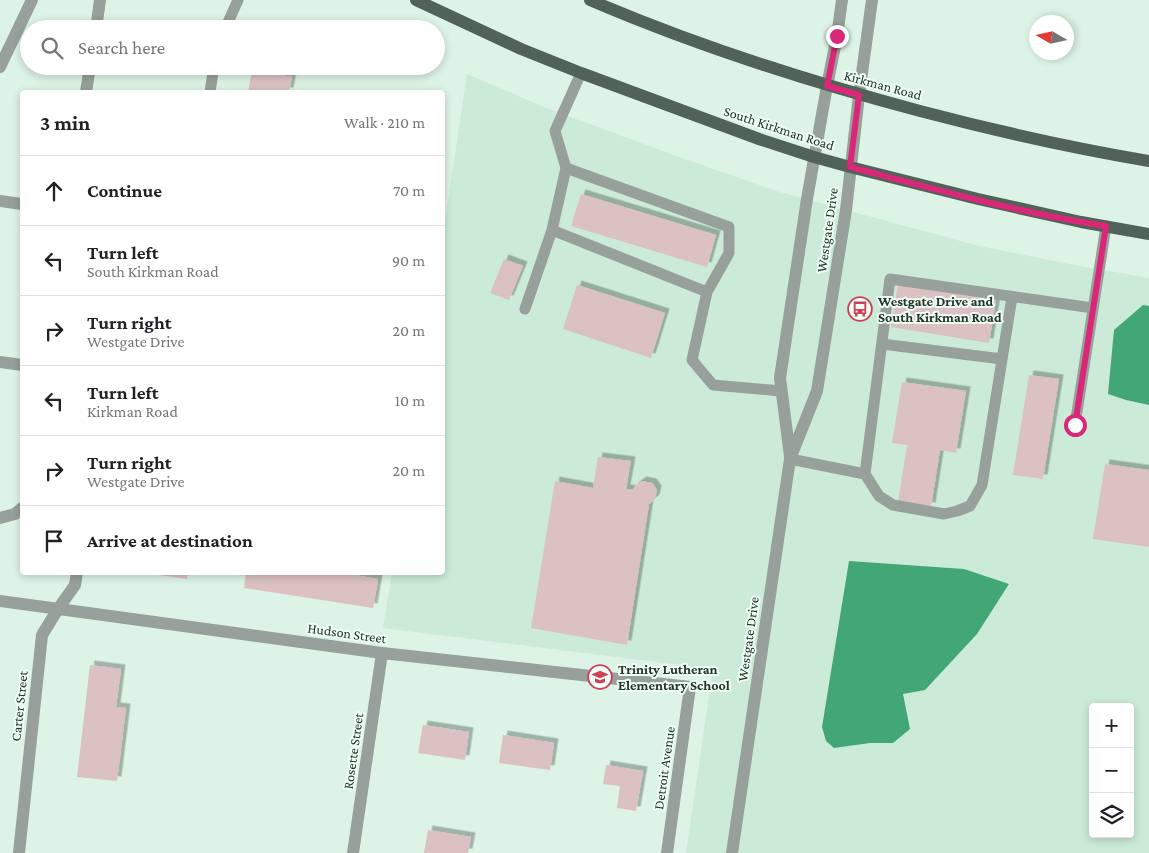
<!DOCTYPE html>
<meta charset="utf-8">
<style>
:root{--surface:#fff;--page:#f6f6f6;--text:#202124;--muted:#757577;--line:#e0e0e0}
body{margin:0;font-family:"Crimson Pro",serif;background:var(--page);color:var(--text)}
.controls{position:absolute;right:15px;bottom:15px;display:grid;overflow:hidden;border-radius:5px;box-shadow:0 2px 8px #0003}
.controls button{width:45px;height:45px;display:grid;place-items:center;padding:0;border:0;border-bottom:1px solid var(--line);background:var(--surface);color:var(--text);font:25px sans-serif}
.compass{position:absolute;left:1029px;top:15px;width:45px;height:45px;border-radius:50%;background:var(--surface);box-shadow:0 2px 8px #0003;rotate:279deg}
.stop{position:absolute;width:15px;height:15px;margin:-11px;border:4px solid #db2777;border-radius:50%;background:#fff}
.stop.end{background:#db2777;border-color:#fff;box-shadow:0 1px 5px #0008}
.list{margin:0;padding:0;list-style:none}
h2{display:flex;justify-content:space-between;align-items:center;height:65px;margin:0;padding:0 20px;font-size:21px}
h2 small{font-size:16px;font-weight:400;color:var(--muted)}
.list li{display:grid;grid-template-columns:32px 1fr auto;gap:15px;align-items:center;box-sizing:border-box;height:70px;padding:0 20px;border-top:1px solid var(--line)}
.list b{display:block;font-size:19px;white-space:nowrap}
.list p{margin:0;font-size:16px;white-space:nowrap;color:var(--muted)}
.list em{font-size:16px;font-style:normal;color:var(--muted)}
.icon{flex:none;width:28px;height:28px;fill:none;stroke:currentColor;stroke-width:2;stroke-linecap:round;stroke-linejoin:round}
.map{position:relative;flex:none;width:1149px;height:853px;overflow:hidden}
.search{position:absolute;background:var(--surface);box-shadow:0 2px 8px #0003;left:20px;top:20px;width:425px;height:55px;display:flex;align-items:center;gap:12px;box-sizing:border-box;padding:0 18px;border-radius:28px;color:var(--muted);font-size:19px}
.panel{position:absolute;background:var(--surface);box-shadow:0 2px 8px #0003;left:20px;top:90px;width:425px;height:485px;border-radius:5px}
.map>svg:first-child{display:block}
.built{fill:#cbead7;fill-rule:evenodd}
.water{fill:#42a775}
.building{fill:#dbc1c2;filter:url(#shadow)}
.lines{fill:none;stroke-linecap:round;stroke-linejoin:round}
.service{stroke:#97a09a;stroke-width:11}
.minor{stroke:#97a09a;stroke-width:12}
.tertiary{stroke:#97a09a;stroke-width:12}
.primary{stroke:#516258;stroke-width:12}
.route{stroke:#db2777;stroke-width:6}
.labels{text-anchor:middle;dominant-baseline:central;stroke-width:4;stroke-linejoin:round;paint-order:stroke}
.street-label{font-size:14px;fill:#27302b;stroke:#edfff3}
.poi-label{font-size:14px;font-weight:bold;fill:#27302b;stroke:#edfff3;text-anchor:start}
</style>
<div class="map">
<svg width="1149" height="853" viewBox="0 0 1149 853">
<defs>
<filter id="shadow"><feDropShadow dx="4.5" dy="-4.5" stdDeviation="0" flood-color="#0004"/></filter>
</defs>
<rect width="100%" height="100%" fill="#dcf3e5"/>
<path class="built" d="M467 74 544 107 668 153 776 191 975 245 1064 263 1149 278V853H686L713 669 383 628 392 573 442 572 443 235ZM1093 707H1130V834H1093Z"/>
<path class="water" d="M1143 305 1149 306V405L1126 400 1108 394 1114 330Z
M849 561 964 569 1009 584 977 634 925 690 903 694 910 729 893 743H870L834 748 826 741 822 727Z"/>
<path class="building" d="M252 70 292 77 289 92H248Z
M581 194 716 235 707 267 571 226Z
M504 259 523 266 509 300 490 293Z
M898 284 996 300 989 343 891 327Z
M577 285 665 313 651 358 563 329Z
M1029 375 1059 379 1043 479 1013 475Z
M902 382 966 391 956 453 940 450 931 507 898 502 907 445 892 443Z
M598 457 631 461 626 489 633 490 635 486 642 481 652 483 657 490 655 499 649 504 627 645 531 628 555 481 593 488Z
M1105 464 1149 470V547L1093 539Z
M152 572H188L187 579 152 574Z
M246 572H337L378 579 373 608 244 588Z
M90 665 121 669 116 707 126 708 117 781 77 777Z
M423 725 469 732 465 760 418 753Z
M503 735 554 743 550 770 499 763Z
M606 765 643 771 636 811 617 808 620 786 603 784Z
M428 830 471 837 468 853H424Z"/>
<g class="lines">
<path class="service" d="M225 29 238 0
M210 92 214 66
M566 168 555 131 581 73
M707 292 552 230 566 168 729 227V253L707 292 692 360 713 385 781 391
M525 309 552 230
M882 344 1002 359
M1075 425 1106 226
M790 459 865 474 890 279 1093 308
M865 474 879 496 893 505 944 514 957 511 970 506 982 485 1012 297"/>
<path class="minor" d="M96 29 100 0
M0 67 32 0
M827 86 837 36 842 0
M86 92 90 66
M859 95 872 0
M0 201 22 204
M0 362 22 365
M0 518 15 514 22 508
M0 601 382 653 690 687 667 853
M19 853 42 635 58 609 75 585 77 572
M353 853 382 653"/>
<path class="tertiary" d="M790 456 780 378 807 199 827 86
M732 853 790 459 817 391 846 210 859 95"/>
<path class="primary" d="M416 0 521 49 581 73 759 139 814 157 850 167 978 199 1081 222 1149 234
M590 0C697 46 807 81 920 111 996 131 1072 148 1149 161"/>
</g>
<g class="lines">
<path class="route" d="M837 36 827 86 859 95 850 167C935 189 1020 213 1106 226L1075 425"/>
</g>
<defs>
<g id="bus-ring" transform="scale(1.25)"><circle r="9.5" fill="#edfff3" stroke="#cf3f5a" stroke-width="1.5"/><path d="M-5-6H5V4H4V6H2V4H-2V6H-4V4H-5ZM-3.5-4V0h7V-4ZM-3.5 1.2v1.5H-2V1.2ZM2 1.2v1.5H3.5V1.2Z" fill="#cf3f5a"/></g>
<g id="school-ring" transform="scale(1.25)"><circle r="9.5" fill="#edfff3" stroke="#cf3f5a" stroke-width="1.5"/><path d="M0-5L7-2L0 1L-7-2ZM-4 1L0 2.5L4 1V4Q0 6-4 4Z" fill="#cf3f5a"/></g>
</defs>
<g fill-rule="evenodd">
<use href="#bus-ring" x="860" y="309"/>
<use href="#school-ring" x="600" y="677"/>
</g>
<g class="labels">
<g class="street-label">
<text transform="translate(883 85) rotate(15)">Kirkman Road</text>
<text transform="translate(779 128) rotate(18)">South Kirkman Road</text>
<text transform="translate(827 230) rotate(-82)">Westgate Drive</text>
<text transform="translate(347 633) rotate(8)">Hudson Street</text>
<text transform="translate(748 639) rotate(-82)">Westgate Drive</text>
<text transform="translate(19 706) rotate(-84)">Carter Street</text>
<text transform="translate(353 751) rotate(-82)">Rosette Street</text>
<text transform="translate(664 768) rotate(-82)">Detroit Avenue</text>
</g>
<g class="poi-label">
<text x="878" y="301">Westgate Drive and<tspan x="878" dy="16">South Kirkman Road</tspan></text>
<text x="618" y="669">Trinity Lutheran<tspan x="618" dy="16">Elementary School</tspan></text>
</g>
</g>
</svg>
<div class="controls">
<button>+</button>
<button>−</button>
<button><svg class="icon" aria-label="layers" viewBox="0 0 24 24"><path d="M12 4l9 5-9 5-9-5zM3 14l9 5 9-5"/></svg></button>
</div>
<svg class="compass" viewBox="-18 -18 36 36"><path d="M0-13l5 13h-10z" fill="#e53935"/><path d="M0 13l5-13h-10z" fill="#757577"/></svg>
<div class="stop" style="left:1075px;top:425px"></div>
<div class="stop end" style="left:837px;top:36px"></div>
<div class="search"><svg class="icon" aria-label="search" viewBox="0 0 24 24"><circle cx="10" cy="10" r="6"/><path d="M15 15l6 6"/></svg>Search here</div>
<section class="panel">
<h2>3 min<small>Walk · 210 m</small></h2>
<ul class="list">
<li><svg class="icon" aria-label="ahead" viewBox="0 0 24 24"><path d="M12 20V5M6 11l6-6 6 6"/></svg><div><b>Continue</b></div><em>70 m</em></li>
<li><svg class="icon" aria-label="left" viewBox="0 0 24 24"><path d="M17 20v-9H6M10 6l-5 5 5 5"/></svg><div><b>Turn left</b><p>South Kirkman Road</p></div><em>90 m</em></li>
<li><svg class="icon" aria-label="right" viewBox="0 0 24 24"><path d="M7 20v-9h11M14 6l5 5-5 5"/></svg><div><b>Turn right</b><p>Westgate Drive</p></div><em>20 m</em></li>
<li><svg class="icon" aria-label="left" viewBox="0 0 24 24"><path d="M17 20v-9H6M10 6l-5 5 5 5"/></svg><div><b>Turn left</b><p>Kirkman Road</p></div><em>10 m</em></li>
<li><svg class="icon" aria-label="right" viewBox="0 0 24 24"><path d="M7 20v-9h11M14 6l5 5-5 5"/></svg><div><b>Turn right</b><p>Westgate Drive</p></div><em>20 m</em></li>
<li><svg class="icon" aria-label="arrive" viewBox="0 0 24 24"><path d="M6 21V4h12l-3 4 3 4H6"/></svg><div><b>Arrive at destination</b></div></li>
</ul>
</section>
</div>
